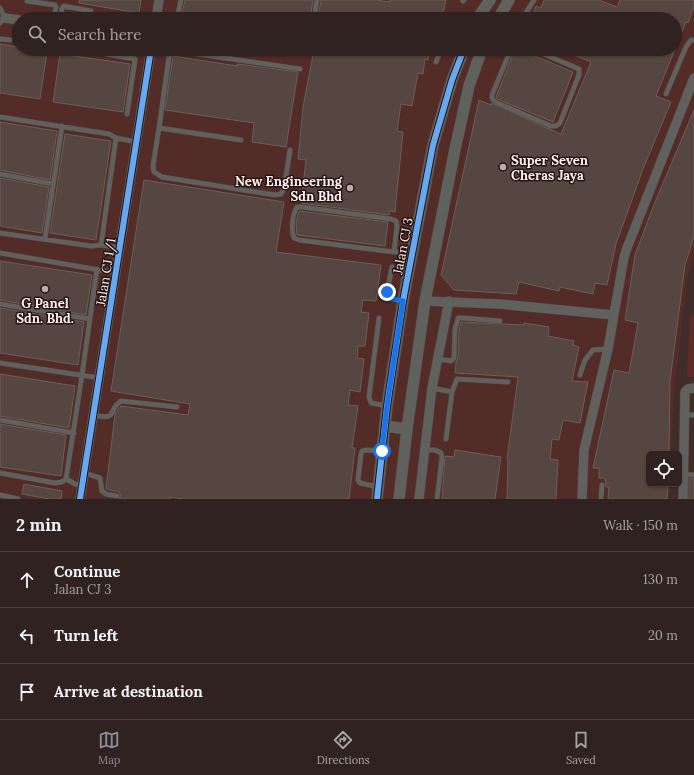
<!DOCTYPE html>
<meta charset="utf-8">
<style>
:root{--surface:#302220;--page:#382a29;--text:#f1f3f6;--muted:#a8a4a5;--line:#4b3f3e;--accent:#8c9099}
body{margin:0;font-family:Lora,serif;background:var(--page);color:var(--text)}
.controls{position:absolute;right:12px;bottom:12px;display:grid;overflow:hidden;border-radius:6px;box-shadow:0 1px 3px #0004}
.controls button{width:36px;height:36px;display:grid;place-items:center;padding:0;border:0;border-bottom:1px solid var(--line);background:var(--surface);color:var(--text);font:20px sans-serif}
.stop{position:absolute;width:12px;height:12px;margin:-9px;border:3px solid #1a73e8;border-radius:50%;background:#fff}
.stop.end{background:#1a73e8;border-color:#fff;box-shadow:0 1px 4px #0008}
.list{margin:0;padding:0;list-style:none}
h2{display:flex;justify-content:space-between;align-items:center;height:52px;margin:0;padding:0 16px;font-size:17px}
h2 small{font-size:13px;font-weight:400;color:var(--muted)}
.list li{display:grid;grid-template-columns:26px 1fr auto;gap:12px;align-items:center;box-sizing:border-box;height:56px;padding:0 16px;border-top:1px solid var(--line)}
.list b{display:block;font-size:15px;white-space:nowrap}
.list p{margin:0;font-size:13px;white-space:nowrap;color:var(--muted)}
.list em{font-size:13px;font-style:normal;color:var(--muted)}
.icon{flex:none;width:22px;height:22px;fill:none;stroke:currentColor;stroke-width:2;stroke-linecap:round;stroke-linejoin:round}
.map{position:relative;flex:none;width:694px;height:499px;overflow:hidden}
.search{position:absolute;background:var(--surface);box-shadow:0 1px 3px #0004;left:12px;right:12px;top:12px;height:44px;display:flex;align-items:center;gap:10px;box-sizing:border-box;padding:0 14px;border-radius:22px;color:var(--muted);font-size:15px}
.sheet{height:220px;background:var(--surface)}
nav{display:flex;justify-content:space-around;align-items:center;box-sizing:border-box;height:56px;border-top:1px solid var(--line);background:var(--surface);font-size:11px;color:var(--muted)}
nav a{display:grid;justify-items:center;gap:2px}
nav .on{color:var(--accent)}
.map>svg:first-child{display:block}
.built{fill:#532c28;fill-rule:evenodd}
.green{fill:#5d2c27}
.building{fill:#554642;stroke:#6d5d59}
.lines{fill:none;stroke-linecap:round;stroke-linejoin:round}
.service-casing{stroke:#594a47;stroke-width:5.5}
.minor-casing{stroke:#594a47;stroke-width:10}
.tertiary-casing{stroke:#594a47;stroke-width:12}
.service{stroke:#60615d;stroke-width:4.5}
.minor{stroke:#60615d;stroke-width:9}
.tertiary{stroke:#60615d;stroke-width:11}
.cycleway-casing{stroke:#241412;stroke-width:8}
.cycleway{stroke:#66a8f1;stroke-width:6}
.route{stroke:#1a73e8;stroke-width:5}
.poi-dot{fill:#bcacaa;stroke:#241412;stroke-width:1.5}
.labels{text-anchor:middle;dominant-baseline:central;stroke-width:3;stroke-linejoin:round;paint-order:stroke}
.poi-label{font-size:13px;font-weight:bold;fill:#fff1ef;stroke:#241412;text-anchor:start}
.street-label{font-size:13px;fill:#fff1ef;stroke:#241412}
</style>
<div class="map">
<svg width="694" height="499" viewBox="0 0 694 499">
<rect width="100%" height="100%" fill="#402d2a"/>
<path class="built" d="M0 0H694V254L687 280 674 393 671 454H649V484H669L668 499H0ZM19 19H675V49H19Z"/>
<path class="green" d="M690 316H694V377H687Z"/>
<path class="building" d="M79 0H141L139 13 79 3Z
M185 0H313L310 19H181Z
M321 0H376L390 2V0H446L442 19H318Z
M544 0H599L617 7 620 0H694V7L688 23 686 22 675 48V19H531L536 6 541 8Z
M0 44 19 47V49H31L47 52 40 99 0 93Z
M314 49H429L428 60 425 59 423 74 418 73 412 106 401 104 397 131 403 132 395 212 390 211 389 215 301 203 306 160 298 159 303 107Z
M515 49H518L573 72 553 122 497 99 496 97Z
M559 49H675L656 96 671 102 643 169 616 244 607 285 595 283 593 294 560 287 559 291 519 282 516 294 454 290 441 275 479 100 491 105V103L561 134 591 62Z
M60 54 130 64 123 112 53 102Z
M173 56 237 66V64L298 72 286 147 252 142 254 123 165 110Z
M694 110V237L685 265 670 381 669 454H649V484H668L667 499H608L609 487H606L605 478H599V468H593L614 370 629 373 638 323 625 320 635 255 653 207Z
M0 122 57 131 50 180 0 170Z
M65 134 111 141 96 240 50 233Z
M0 178 49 187 42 233 0 226Z
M144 180 284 202 276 252 381 265 376 301 363 300 361 312 369 313 365 346H358L357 358 364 359 360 392 350 390 348 405 358 406 352 448H355L349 499H184L170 497V499H119L121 496 119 492 106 489 115 414 120 407 121 406 188 415 190 404 111 391Z
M299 211 388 222 385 246 297 235 296 223Z
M0 261 92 275 86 315 0 300Z
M0 308 84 322 78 365 0 353Z
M461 322 524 325V323L549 327 548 336 574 341 573 345 579 347 572 381 588 382 580 423 563 420 559 440 552 439 550 459 558 460 556 499H507L508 459H507L518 377 455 373 456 362 458 358 459 331Z
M0 374 75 386 69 428 0 416Z
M0 424 66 435 61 476 0 467Z
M455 450 501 457 495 499H442L445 456 454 457Z
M689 478 694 479V499H689Z
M24 484 62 491 61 499H49L22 494Z"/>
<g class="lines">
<g class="service-casing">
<path id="service" d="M27 1 55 5 56 7 54 19
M463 1 464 0
M0 8 5 18 0 23
M61 19 62 8 64 6 91 11
M111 19V15L127 19
M177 19 181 0
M314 19 317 0
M453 19 455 17 466 19
M522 19 534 0
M0 39 10 40
M107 49 106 54 135 59 127 114
M162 49 170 50 159 128 241 140
M511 49 492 95V98L495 102 551 126H556L560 123 579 75V69L532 49
M170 50 300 69
M436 62 441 49
M666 94 686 47 691 40H694
M0 117 109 134 116 138 137 142
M159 128 153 166 154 172 162 177 275 195 281 194 284 189 290 150
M0 174 53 184
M0 233 91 246 101 245 121 248
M45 239 62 126
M101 245 116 138
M394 252 397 226 396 221 391 219 302 207H297C292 215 291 230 294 238L299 240 394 252H413
M0 253 117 273
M392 267 387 293 389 298 403 301
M0 304 90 319
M379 318 369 397 371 403 387 406
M438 359 451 361 454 358 455 330 458 318H463L500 321
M0 363 100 378
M580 375 585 360 593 350 608 349
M432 388 452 392 446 439
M452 392 457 379 508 382
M94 415C119 421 107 410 121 401L177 407
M684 415H694
M0 420 74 433
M424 450H435L441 453 442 458 437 499
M0 473 55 483 62 482 66 479 82 375 97 269
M85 473 100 478 102 491 106 494 117 496
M683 474 694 475
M66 479 75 484 82 485
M378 487 360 483 358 480 361 454 362 451 367 450 382 451
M0 495 18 499
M601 499 602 485"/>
</g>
<g class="minor-casing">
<path id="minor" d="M5 18 19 20
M156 19 159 0
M425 301 499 304 614 315
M80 499 151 49
M419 499 432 388 449 301
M582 499 584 450 608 349 624 257 627 248 694 78
M683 499 685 392 688 389 694 388"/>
</g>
<g class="tertiary-casing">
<path id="tertiary" d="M477 19 490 0
M498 19 509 0
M385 426 407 429
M377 499 387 406 403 301 433 145 452 80 464 49
M399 499 407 429 425 301 455 149 469 86 482 49"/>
</g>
<use href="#service" class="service"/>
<use href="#minor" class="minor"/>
<use href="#tertiary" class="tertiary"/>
<g class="cycleway-casing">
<path id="cycleway" d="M80 499 151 49
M377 499 387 406 403 301 433 145 452 80 464 49"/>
</g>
<use href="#cycleway" class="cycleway"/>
</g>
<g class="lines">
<path class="route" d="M382 451 387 406 403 301 389 298 387 292"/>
</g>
<g class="poi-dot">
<circle cx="503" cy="167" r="4"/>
<circle cx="350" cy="188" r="4"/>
<circle cx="45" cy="289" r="4"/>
</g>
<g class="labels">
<g class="poi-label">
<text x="511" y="160">Super Seven<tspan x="511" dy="15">Cheras Jaya</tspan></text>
<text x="342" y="181" text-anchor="end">New Engineering<tspan x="342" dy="15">Sdn Bhd</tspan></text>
<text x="45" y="303" text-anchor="middle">G Panel<tspan x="45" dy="15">Sdn. Bhd.</tspan></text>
</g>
<g class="street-label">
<text transform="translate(403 246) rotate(-79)">Jalan CJ 3</text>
<text transform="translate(106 272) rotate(-81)">Jalan CJ 1/1</text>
</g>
</g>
</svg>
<div class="controls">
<button><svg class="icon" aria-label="locate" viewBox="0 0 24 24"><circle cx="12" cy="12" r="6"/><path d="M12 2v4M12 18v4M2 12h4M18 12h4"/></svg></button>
</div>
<div class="stop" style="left:382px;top:451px"></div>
<div class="stop end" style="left:387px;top:292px"></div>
<div class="search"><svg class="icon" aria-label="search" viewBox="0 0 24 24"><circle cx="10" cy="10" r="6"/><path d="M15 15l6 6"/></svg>Search here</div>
</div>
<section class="sheet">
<h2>2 min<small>Walk · 150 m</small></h2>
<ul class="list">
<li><svg class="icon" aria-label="ahead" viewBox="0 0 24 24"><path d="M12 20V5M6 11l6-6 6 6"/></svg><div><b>Continue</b><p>Jalan CJ 3</p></div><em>130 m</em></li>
<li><svg class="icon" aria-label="left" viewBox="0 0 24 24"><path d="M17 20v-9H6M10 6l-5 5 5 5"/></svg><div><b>Turn left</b></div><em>20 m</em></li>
<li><svg class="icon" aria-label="arrive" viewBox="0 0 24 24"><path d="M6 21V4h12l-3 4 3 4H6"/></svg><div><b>Arrive at destination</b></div></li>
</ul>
</section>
<nav>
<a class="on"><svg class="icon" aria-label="map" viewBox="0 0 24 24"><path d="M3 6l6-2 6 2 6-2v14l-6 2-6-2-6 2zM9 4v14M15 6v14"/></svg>Map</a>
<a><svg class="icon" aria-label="directions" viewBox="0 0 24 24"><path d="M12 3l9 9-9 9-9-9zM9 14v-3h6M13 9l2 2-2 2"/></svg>Directions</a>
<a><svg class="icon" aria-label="saved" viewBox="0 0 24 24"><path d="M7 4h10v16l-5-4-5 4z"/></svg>Saved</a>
</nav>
